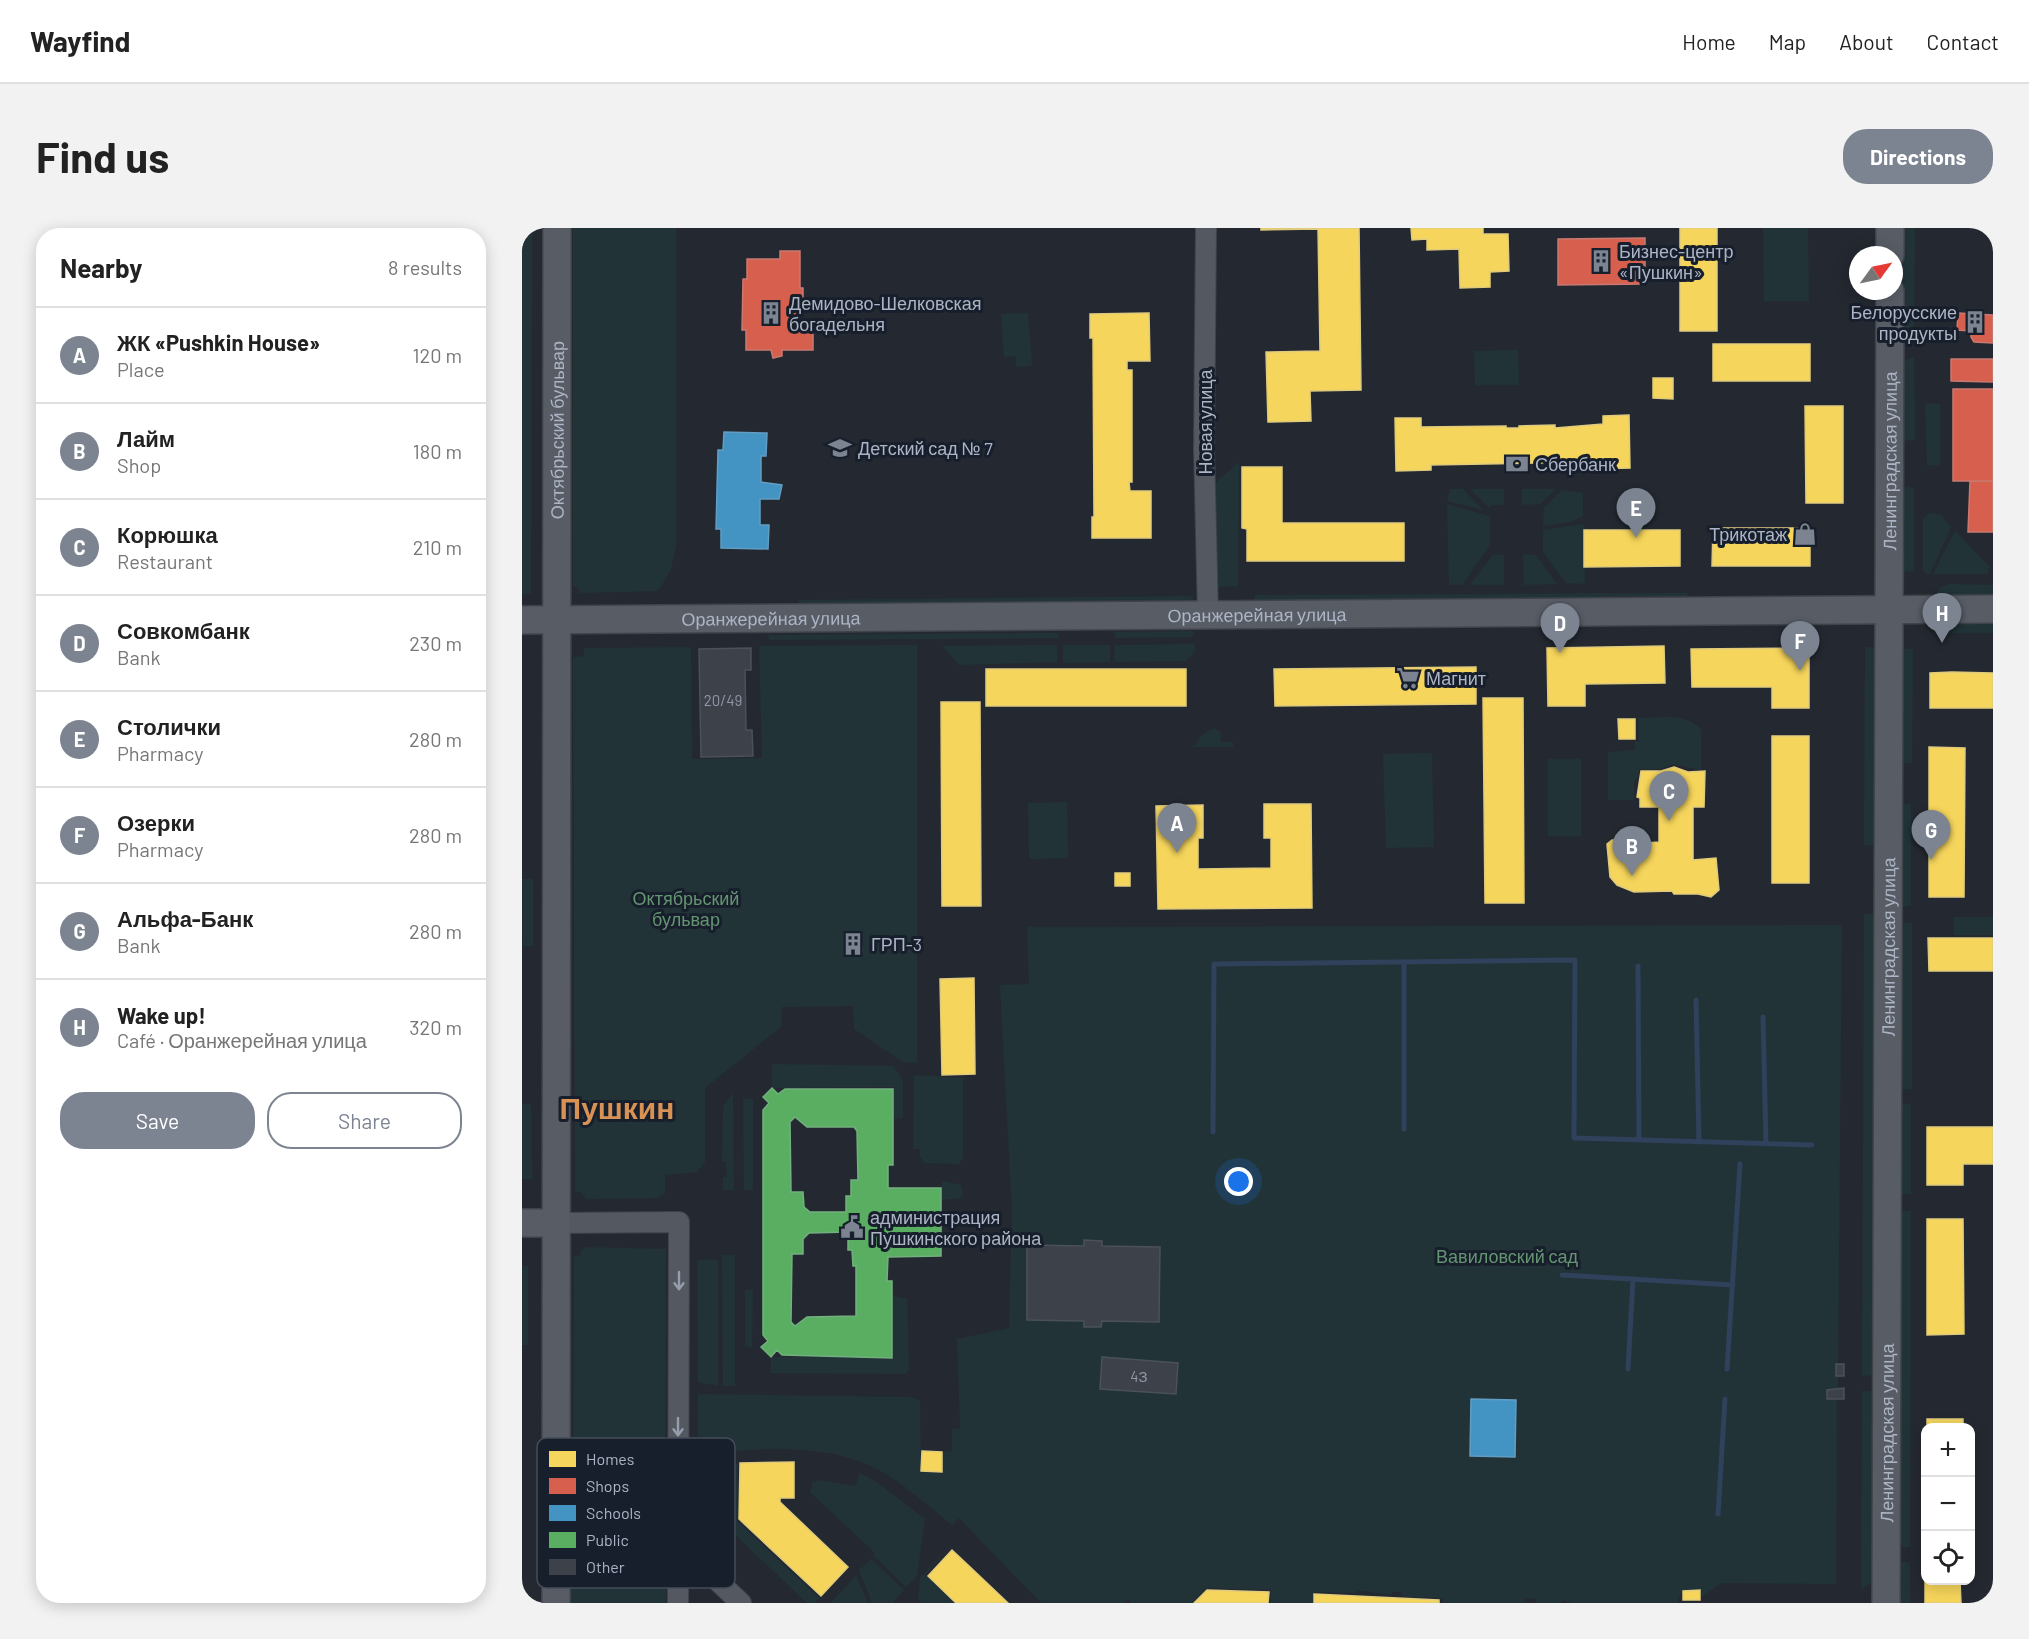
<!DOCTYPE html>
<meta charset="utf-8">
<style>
:root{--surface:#fff;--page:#f2f2f2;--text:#222;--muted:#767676;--line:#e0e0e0;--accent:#7c8391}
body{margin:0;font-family:Barlow,sans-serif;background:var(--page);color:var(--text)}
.controls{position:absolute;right:18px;bottom:18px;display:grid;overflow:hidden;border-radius:12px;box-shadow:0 3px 15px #0003}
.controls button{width:54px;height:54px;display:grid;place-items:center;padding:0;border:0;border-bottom:2px solid var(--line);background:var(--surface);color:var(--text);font:30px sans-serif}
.compass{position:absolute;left:1327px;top:18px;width:54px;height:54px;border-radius:50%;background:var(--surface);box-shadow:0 3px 15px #0003;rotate:57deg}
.you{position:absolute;left:717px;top:954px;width:21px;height:21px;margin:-15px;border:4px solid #fff;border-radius:50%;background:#1a73e8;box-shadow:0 0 0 9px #1a73e833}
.badge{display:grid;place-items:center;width:39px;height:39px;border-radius:50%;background:var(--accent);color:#fff;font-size:20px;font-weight:700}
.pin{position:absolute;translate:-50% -50px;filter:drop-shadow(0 2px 3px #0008)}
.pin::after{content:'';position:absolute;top:32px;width:21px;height:18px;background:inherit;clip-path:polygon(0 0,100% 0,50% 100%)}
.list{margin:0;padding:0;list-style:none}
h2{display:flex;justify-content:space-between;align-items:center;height:78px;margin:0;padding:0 24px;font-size:26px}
h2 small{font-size:20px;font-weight:400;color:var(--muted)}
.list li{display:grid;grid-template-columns:39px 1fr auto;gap:18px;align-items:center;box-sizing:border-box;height:96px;padding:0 24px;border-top:2px solid var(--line)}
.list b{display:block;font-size:22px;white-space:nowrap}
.list p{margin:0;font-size:20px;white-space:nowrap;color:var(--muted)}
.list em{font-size:20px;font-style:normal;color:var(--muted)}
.actions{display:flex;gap:12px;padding:18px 24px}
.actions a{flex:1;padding:14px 0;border:2px solid var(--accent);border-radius:24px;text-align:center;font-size:21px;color:var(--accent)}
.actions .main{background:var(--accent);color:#fff}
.icon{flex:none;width:33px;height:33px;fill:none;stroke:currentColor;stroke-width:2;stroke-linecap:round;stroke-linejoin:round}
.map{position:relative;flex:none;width:1471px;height:1375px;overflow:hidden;border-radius:24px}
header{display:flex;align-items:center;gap:36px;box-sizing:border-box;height:84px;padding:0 30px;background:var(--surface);border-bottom:2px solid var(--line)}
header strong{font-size:28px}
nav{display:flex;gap:33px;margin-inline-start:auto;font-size:21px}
.intro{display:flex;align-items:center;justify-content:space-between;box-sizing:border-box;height:144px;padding:0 36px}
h1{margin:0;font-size:42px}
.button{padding:15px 27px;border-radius:24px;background:var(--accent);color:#fff;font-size:21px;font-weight:700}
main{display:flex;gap:36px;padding:0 36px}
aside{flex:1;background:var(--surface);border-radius:24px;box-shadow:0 3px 15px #0003}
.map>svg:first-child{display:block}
.green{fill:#213337}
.homes{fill:#f6d55c;stroke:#e0cb7c;stroke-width:1.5}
.shops{fill:#d6604d;stroke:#c97971;stroke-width:1.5}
.schools{fill:#4393c3;stroke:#629dc4;stroke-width:1.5}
.public{fill:#5aae61;stroke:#73b07f;stroke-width:1.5;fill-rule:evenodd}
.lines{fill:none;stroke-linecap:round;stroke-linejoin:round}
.stream{stroke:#2f415b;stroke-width:5}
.building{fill:#3d4149;stroke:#4b515a;stroke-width:1.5}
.street-casing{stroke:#40434a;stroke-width:22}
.secondary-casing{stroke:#40434a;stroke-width:30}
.street{stroke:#545860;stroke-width:20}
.secondary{stroke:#575c65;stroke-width:27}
.oneway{stroke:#969dac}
.labels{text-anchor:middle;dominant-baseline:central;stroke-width:6;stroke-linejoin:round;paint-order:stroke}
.number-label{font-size:15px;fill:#9097a6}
.poi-label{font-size:18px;fill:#acb4c5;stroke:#181f2c;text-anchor:start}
.street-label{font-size:18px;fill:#acb4c5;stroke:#181f2c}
.park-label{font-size:18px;fill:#639570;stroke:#181f2c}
.town-label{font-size:30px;font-weight:bold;fill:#d79254;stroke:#181f2c}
.key{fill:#181f2c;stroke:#444c5a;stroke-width:1.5}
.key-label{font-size:16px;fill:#acb4c5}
</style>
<header>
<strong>Wayfind</strong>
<nav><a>Home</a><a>Map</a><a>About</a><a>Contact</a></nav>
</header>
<div class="intro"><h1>Find us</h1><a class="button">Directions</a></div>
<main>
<aside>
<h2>Nearby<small>8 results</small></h2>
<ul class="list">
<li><span class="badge">A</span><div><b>ЖК «Pushkin House»</b><p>Place</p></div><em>120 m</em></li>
<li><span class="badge">B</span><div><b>Лайм</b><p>Shop</p></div><em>180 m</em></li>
<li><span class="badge">C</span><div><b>Корюшка</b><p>Restaurant</p></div><em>210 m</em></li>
<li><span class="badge">D</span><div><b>Совкомбанк</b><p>Bank</p></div><em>230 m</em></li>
<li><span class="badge">E</span><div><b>Столички</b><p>Pharmacy</p></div><em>280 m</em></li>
<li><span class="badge">F</span><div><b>Озерки</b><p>Pharmacy</p></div><em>280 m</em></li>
<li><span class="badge">G</span><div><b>Альфа-Банк</b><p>Bank</p></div><em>280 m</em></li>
<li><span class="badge">H</span><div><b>Wake up!</b><p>Café · Оранжерейная улица</p></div><em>320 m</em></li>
</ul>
<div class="actions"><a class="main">Save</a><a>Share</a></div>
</aside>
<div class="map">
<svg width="1471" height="1375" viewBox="0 0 1471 1375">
<rect width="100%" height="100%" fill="#242931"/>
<path class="green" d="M0 0H10L9 365 0 366Z
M51 0H154V317L149 342 136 363 58 365 56 359H51Z
M1241 0H1286L1287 73H1242Z
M1380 0H1393L1392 114H1380Z
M506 85 510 138 494 139V128L482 129 479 86Z
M996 122 997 157H953L952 123Z
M1392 129 1393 212 1380 213V133Z
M1403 175 1418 176V238L1405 237Z
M717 234 716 358 694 359 690 258Z
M1384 258 1392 260V343L1381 344 1380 262Z
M928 261H941L961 282 925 273Z
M948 261H982V277H969L968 281Z
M1000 261H1033L1018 276 1000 277Z
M1040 262 1061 265V288L1048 294 1021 298 1022 280Z
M925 276 968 288V317L940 357H927Z
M1407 285 1419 287 1429 299 1408 346H1405L1401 343V291Z
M1062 296 1063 356 1044 355 1021 324V302Z
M1433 303 1467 338 1465 346H1411Z
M971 327H982V357H948Z
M1001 327H1014L1035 356 1002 357Z
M1428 356 1471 357V367H1414L1419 359Z
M1165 365 1166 372 733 375V367Z
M673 368 667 373 277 377V372Z
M1415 396H1471V405H1425Z
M672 403 670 409 592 410 593 404Z
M536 405 537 410 247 412 246 407Z
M673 416V423L664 433 592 434 593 417Z
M395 417V835L381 834 332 801 331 778 260 779 259 799 183 860V934L175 944 143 947V965L134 970 64 971 59 964H53L51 429 62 428V420L169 419 170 531 240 530 237 418Z
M535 417V434L437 437 420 418Z
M541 417H588V434L541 435Z
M1343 419H1354L1353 617H1342Z
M1381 421H1391L1390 535H1380Z
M1117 490C1140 490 1162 484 1179 501V542L1152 536 1139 541H1117L1116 550 1112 553V572H1086V524L1113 522V514L1117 513Z
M692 500 698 504 699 514H711V519H672L680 507Z
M910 525 912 619 864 620 861 526Z
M1026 531H1059V608H1026Z
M545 574 546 630 507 631 506 575Z
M1379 576H1389V678L1379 679Z
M0 651H11V718H1Z
M1342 686H1353L1352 1144 1349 1148 1340 1147Z
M1432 689H1471V707H1432Z
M1379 695H1390V861L1378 862Z
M1320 697 1316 1135 1322 1136V1148H1316V1160H1322V1171H1315L1314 1356 1199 1355 1180 1369 1179 1362 1160 1363 1155 1375H1050L1040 1372 1039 1375H1014V1371L1004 1370 1000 1375H921V1370L884 1369 880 1367 879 1364H870V1367L834 1362V1365L792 1364 791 1375H748L749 1362 684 1360 669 1375H610L606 1371 601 1375H519L437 1290 430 1297C405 1277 378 1251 348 1238 296 1214 232 1221 176 1226V1166L387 1169 398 1172 399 1243 420 1244V1224L430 1223V1201L438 1200 435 1111 487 1100 490 983 478 757 507 756 505 699Z
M250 836 372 838 381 853V890L372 891V859L250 860Z
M392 847 441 850V929L437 936 403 935 398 929V921H391Z
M211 865 212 962H201V949H205L204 934 200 933 201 878Z
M221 871H231V962H222Z
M1378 875 1389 876V966H1378Z
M0 876H9L10 951H0Z
M420 953 439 957 441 965 439 970 420 972Z
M1378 983H1389L1388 1319H1377Z
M64 1019 144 1021 143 1302 57 1294V1285L51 1284 52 1028H58L59 1023Z
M200 1027H213V1158H201Z
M175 1032H196V1158L176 1154Z
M0 1038H6V1117H0Z
M223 1062H231L230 1119 223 1118Z
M371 1068 385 1071 387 1141 384 1146 249 1145V1129L348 1128 349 1131H371Z
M1340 1163H1349L1352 1169V1354L1339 1361Z
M216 1236 215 1293 297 1370 292 1375H285L207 1301 190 1299 179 1280V1240Z
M338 1245 356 1255 403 1291 395 1348 384 1359 351 1327 352 1324 288 1264 291 1254 296 1252 333 1258Z
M428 1318 403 1347 432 1375H400L396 1371 398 1350Z
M349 1331 382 1362 370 1375H350L337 1342Z
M65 1334 144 1344V1375H49V1346H55L60 1336Z
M1377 1334H1388V1375H1377Z
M334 1347 346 1375H309Z"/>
<path class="homes" d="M739 0H837L839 162 788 163 789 193 746 194 744 124 798 123 796 1 739 2Z
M889 0H961V6H986L987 43 968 44V59L938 60 937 21 905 22V11L890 12Z
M1158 0H1195V103H1158Z
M627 85 628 133H605V142H610V254H607L608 263H629V310H570V289H572L571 110H568V86Z
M1191 116H1288V153H1191Z
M1131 150H1151V171L1131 170Z
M1283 178H1321V275H1284Z
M1107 187 1108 240 1072 241V234L909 237V242L874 243 873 190H899V199L984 198V200H997V198L1033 197V200L1081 196V188Z
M720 239H760V295H882V333H725V301L720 300Z
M1191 300H1288V338H1190Z
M1062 302H1158V338L1062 339Z
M1142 418 1143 455 1063 456V478H1026L1025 420Z
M1287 420V480H1250V459H1170L1169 421Z
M954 439V476L753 478 752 441Z
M464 441H664V478H464Z
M1430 444 1471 445V480H1408V445Z
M961 470H1001L1002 675H963Z
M419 474H458L459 678H420Z
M1096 491H1113V511H1097Z
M1250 508H1287V655H1250Z
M1407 519 1443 520 1442 669H1407Z
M1152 539 1166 544 1183 543 1182 579H1171V632L1194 630 1197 662 1189 669 1176 666H1152L1150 663 1112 664 1095 657 1088 649 1085 616 1090 612H1107L1111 616 1137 614V579H1118V570L1115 569 1119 543H1139Z
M742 576H789L790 680 636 681 634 578 681 577V610H676V641L749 640V610H742Z
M593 645H608V658H593Z
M1406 710H1471V743H1407Z
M452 750 453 846 420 847 418 751Z
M1405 899H1471V936H1441V957H1405Z
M1405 991H1441L1442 1106 1405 1107Z
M1405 1191H1441V1200H1405Z
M400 1223 420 1224V1244L399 1243Z
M272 1234V1270H258V1274L326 1339 299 1368 217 1291 218 1235Z
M430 1322 446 1337 486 1375H434L406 1348Z
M1403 1341 1404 1352H1438L1439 1375H1403Z
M685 1362 747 1364 746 1375H672Z
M1178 1362V1372H1161V1363Z
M792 1366 917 1372V1375H792Z"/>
<path class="shops" d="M1123 10V56L1036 57V11Z
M258 23H278V60H281V69H278V101H291V122H260V128L251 130 249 122H224V102H220L221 51H225V31H258Z
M1436 85 1471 87V115L1452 114 1449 109V103L1435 102Z
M1429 131H1471V154L1429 153Z
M1431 161H1471V253H1431Z
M1448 253H1471V304H1446Z"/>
<path class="schools" d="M202 204 245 205 244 228H239V254L260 257 257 271H238V297H247L246 321 199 320V301H194L196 222H201Z
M949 1171 994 1172 993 1229 948 1228Z"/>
<path class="public" d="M250 860 256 866 263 861H371V937H366V960H419V1028L366 1029 365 1053H370V1130L260 1127 255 1122 249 1129 239 1119 246 1113 241 1107V882L247 875 241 869ZM273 889 285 899H332L335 903 336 952H329V968H324V984H288L282 979 281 964H269L268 894ZM326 1004V1022H330L331 1038H334V1088L285 1089 273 1098 269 1094 270 1026H281V1011L287 1005Z"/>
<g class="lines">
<path class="stream" d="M882 735V901
M1116 738 1117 912
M1174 772 1177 914
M1241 789 1244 916
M691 904 692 736 1053 732 1052 910 1290 917
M1040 1047 1211 1057
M1106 1141 1111 1051
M1205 1141 1218 936
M1196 1286 1203 1171"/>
</g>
<path class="building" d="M229 420V442H223L224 502H230L231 528 179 529 177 421Z
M338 707 340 723 324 725 323 709Z
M562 1012 580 1013V1018L638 1019 637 1094 580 1093 579 1099H562V1093L505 1092V1017L562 1018Z
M580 1129 656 1135 654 1166 578 1161Z
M1314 1136H1322V1148H1314Z
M1322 1160V1171H1305V1162Z"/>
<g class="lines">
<g class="street-casing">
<path id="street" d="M684 0 682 220 686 388
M34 995 157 994 156 1375
M34 1310 156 1323 183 1341 219 1375"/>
</g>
<g class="secondary-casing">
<g id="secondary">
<path d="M1368 27V0"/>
<path id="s1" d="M0 392 1471 381"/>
<path d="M0 995H34"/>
<path id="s2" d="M34 1375 35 0"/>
<path id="s3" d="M1364 1375 1368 63"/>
</g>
</g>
<use href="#street" class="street"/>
<use href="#secondary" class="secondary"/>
</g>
<defs><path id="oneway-shaft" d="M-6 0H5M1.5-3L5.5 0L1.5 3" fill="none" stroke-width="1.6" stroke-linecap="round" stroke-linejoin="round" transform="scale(1.5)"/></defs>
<g class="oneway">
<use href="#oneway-shaft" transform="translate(157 1053) rotate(90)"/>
<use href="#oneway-shaft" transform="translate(156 1199) rotate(90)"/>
</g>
<defs>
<g id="building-bare" transform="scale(1.8)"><path d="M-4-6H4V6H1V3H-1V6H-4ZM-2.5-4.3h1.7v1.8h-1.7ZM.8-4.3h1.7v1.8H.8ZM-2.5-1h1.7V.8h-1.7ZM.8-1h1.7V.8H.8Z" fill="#7c8391" stroke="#181f2c" stroke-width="2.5" paint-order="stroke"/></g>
<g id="school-bare" transform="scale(1.8)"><path d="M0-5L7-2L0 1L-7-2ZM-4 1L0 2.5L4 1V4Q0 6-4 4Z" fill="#7c8391" stroke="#181f2c" stroke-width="2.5" paint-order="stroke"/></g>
<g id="bank-bare" transform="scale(1.8)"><path d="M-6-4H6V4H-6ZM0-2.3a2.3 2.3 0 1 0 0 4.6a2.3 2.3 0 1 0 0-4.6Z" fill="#7c8391" stroke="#181f2c" stroke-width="2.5" paint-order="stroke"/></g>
<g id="shop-bare" transform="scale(1.8)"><path d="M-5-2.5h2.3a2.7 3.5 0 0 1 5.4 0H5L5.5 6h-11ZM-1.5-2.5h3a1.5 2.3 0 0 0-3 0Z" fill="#7c8391" stroke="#181f2c" stroke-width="2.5" paint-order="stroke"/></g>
<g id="supermarket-bare" transform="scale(1.8)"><path d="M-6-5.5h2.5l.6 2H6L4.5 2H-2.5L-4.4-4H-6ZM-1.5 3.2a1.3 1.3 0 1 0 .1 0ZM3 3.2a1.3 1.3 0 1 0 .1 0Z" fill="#7c8391" stroke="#181f2c" stroke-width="2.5" paint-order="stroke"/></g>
<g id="civic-bare" transform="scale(1.8)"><path d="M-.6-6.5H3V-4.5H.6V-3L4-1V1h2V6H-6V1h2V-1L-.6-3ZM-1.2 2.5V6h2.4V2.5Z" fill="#7c8391" stroke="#181f2c" stroke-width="2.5" paint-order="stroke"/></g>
</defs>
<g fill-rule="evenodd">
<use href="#building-bare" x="1079" y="33"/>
<use href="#building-bare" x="249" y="85"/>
<use href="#building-bare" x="1453" y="94"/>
<use href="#school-bare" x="318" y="220"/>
<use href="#bank-bare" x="995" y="236"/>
<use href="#shop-bare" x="1283" y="306"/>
<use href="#supermarket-bare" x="886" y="450"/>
<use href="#building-bare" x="331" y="716"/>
<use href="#civic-bare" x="330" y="999"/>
</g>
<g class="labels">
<g class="number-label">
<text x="201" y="472">20/49</text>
<text x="617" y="1148">4З</text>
</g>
<g class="poi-label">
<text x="1097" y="23">Бизнес-центр<tspan x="1097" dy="21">«Пушкин»</tspan></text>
<text x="267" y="75">Демидово-Шелковская<tspan x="267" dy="21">богадельня</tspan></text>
<text x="1435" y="84" text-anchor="end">Белорусские<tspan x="1435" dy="21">продукты</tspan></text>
<text x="336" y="220">Детский сад № 7</text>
<text x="1013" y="236">Сбербанк</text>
<text x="1265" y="306" text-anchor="end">Трикотаж</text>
<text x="904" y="450">Магнит</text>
<text x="349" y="716">ГРП-3</text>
<text x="348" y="989">администрация<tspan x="348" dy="21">Пушкинского района</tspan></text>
</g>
<g class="street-label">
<text transform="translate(683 194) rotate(-90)">Новая улица</text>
<text stroke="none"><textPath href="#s2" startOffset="1173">Октябрьский бульвар</textPath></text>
<text stroke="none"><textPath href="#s3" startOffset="1142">Ленинградская улица</textPath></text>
<text stroke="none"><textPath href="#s1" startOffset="735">Оранжерейная улица</textPath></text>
<text stroke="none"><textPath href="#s1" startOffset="249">Оранжерейная улица</textPath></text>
<text stroke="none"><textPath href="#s3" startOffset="656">Ленинградская улица</textPath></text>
<text stroke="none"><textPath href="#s3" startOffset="170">Ленинградская улица</textPath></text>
</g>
<g class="park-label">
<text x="164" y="670">Октябрьский<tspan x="164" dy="21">бульвар</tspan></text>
<text x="985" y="1028">Вавиловский сад</text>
</g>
<g class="town-label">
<text x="95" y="879">Пушкин</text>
</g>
</g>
<rect x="15" y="1210" width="198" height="150" rx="9" class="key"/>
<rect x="27" y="1223" width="27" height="16" fill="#f6d55c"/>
<rect x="27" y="1250" width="27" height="16" fill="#d6604d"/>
<rect x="27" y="1277" width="27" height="16" fill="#4393c3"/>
<rect x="27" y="1304" width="27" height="16" fill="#5aae61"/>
<rect x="27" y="1331" width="27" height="16" fill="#3d4149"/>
<g class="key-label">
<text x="64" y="1237">Homes</text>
<text x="64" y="1264">Shops</text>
<text x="64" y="1291">Schools</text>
<text x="64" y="1318">Public</text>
<text x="64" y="1345">Other</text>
</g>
</svg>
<div class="controls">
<button>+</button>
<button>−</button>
<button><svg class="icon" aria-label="locate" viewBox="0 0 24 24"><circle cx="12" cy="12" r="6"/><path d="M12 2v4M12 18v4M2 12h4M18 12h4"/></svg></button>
</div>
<svg class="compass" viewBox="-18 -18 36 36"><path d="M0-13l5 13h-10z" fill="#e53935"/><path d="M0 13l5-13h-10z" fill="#767676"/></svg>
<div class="you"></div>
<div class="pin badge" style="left:655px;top:625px">A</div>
<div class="pin badge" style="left:1110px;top:648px">B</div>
<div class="pin badge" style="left:1147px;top:593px">C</div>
<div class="pin badge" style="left:1038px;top:425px">D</div>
<div class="pin badge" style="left:1114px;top:310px">E</div>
<div class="pin badge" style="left:1278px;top:443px">F</div>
<div class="pin badge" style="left:1409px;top:632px">G</div>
<div class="pin badge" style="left:1420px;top:415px">H</div>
</div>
</main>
